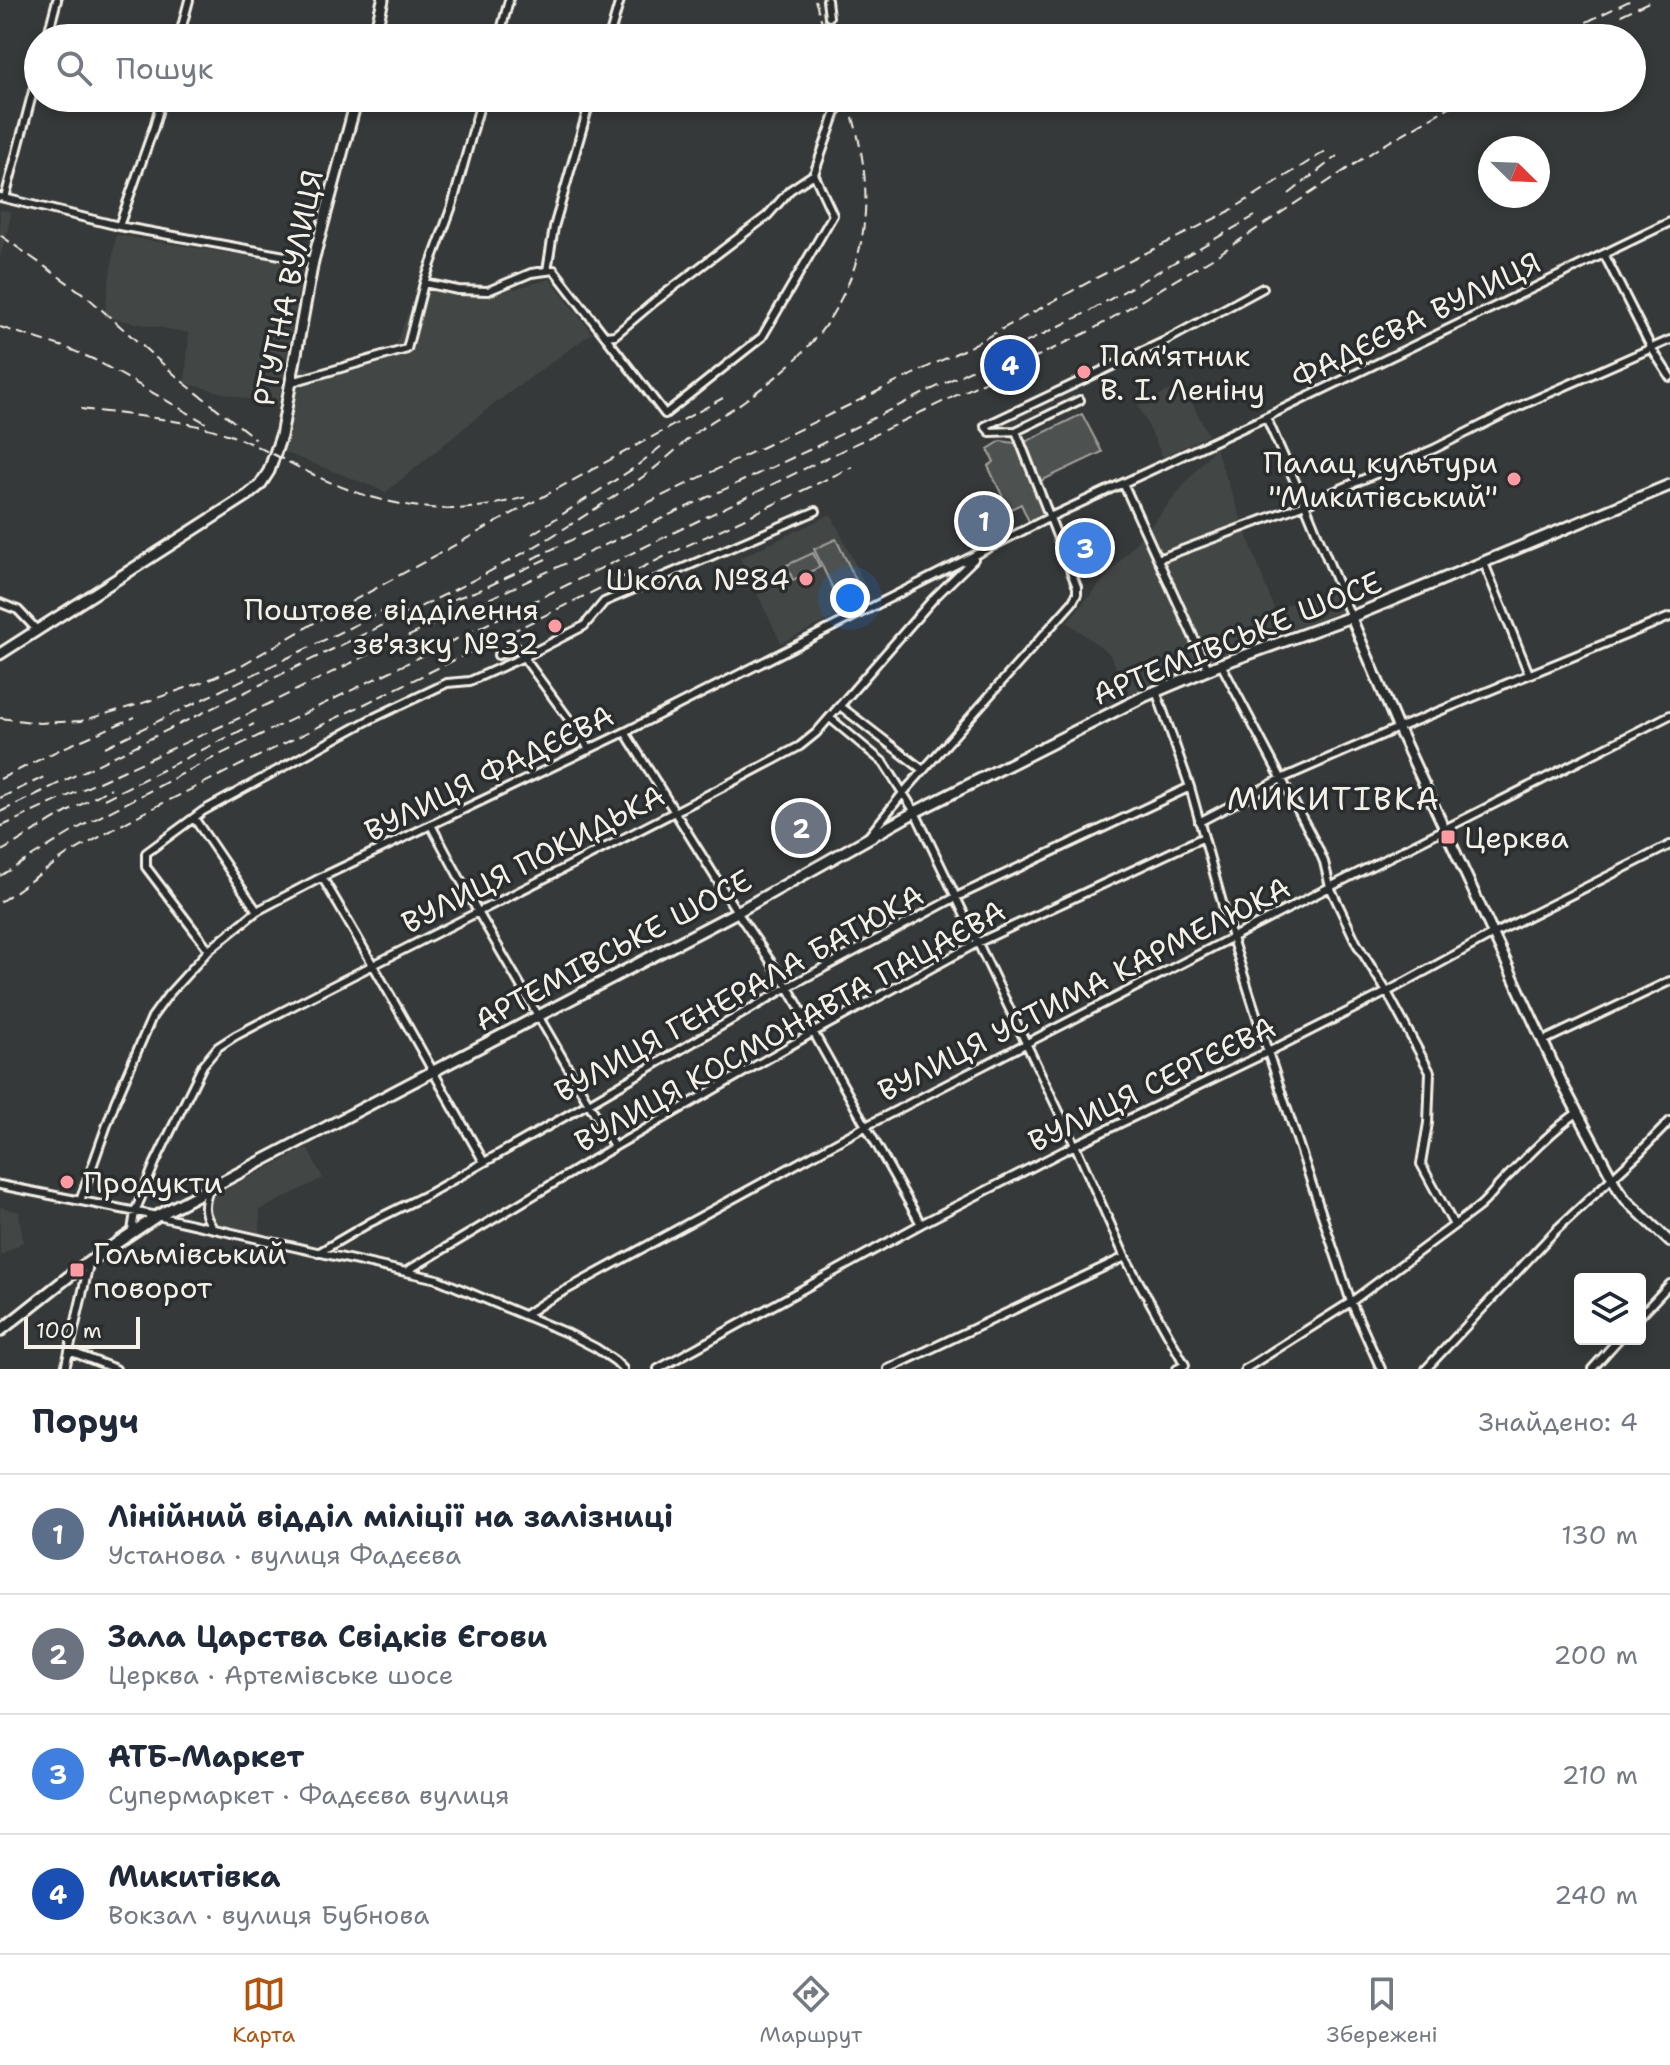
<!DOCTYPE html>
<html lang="uk">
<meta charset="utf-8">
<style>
:root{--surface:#fff;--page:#f2f2f3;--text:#1f2937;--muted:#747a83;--line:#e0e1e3;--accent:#b45309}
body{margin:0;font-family:"Shantell Sans",sans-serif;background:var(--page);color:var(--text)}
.controls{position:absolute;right:24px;bottom:24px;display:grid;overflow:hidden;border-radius:8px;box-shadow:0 4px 12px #0003}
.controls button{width:72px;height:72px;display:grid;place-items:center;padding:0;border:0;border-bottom:2px solid var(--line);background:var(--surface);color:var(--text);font:40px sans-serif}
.compass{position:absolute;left:1478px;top:136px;width:72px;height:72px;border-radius:50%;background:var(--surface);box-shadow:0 4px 12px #0003;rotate:113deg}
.scale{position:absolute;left:24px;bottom:20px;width:116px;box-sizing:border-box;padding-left:8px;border:4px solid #f4f1e8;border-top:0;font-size:22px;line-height:28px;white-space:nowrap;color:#f4f1e8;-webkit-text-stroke:6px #2a2d2e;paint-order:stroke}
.you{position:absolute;left:850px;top:598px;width:28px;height:28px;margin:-20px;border:6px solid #fff;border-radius:50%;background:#1a73e8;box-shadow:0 0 0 12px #1a73e833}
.badge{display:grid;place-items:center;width:52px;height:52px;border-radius:50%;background:var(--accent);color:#fff;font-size:26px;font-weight:700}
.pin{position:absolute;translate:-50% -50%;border:4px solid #fff;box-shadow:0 2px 8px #0006}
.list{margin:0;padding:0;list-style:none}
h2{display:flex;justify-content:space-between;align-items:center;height:104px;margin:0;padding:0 32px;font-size:34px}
h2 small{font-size:26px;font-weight:400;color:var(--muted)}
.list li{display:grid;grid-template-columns:52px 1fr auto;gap:24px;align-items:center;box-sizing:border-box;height:120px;padding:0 32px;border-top:2px solid var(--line)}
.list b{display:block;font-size:30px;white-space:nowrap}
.list p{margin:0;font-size:26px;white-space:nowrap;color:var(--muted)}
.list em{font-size:26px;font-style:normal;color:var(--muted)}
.icon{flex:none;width:44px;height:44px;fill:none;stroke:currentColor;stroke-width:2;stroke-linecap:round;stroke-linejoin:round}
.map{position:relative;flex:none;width:1670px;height:1369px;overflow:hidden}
.search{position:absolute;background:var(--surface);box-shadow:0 4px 12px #0003;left:24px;right:24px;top:24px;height:88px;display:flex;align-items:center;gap:20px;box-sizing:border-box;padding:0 28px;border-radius:44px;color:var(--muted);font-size:30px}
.sheet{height:584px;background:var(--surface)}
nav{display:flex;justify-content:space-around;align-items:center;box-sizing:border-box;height:112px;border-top:2px solid var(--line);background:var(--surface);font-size:22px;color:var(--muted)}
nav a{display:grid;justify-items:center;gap:4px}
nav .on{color:var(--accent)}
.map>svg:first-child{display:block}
.built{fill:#434645}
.green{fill:#4e514f;stroke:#a1a19c;stroke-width:2}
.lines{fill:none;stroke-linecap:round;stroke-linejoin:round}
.minor-casing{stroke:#f4f1e8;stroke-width:12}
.tertiary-casing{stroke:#f4f1e8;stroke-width:14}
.secondary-casing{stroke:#f4f1e8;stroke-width:15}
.minor{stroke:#2a2d2e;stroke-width:6}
.tertiary{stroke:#2a2d2e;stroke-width:8}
.secondary{stroke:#2a2d2e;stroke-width:9}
.rail{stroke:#f4f1e8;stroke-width:2;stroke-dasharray:12 6;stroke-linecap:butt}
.poi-dot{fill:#ff9aa2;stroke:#2a2d2e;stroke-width:3}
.labels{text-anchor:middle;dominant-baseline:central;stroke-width:7;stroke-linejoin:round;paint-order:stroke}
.street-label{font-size:30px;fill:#f4f1e8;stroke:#2a2d2e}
.poi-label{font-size:30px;fill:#f4f1e8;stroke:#2a2d2e;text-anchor:start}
.neighbourhood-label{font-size:32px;letter-spacing:2px;fill:#f4f1e8;stroke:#2a2d2e}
</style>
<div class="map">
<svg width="1670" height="1369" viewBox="0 0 1670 1369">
<rect width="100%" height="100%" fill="#363939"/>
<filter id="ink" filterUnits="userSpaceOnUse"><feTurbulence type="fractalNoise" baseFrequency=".0125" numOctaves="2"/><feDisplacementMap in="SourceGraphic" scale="16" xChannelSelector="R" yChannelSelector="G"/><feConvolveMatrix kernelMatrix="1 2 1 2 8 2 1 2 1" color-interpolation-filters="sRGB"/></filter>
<g filter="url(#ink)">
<path class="built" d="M0 210 12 212 0 258Z
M116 235 303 265 277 407 185 383 189 333 104 317Z
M550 279 592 333 491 406 386 492 284 452 301 366 331 375 395 346 419 287 482 296 492 295Z
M1183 384 1208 435 1163 457 1138 405Z
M1215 447 1274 609 1338 587 1348 609 1218 656 1130 694 1109 653 1067 622 1158 517Z
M831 514 872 599 781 643 740 558Z
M307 1148 323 1178 260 1210V1235L220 1226 214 1221 209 1212 213 1196Z
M0 1207 19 1212 23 1242 0 1256Z"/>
<path class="green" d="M1082 414 1102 452 1041 481 1025 442Z
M1001 441 1021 444 1050 517 1031 526 1021 504 1009 510 988 466 994 462 988 449Z
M836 539 856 580 834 591 814 549Z
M813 553 820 567 793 580 787 565Z"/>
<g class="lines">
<g class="minor-casing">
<path id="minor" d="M827 0 829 17
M47 38 57 0
M179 38 189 0
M499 38 509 0
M609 38 620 0
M0 197 119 226 313 261
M5 198 38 72
M119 226 154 127 162 98
M1604 254 1652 349 1670 377
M547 271 554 227 591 98
M424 283 458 290 488 291 531 273 554 270 665 414 762 337 833 215 814 174 841 98
M605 336 615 335 654 302 767 216 790 190 814 174
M292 382 407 349 424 283 452 206 482 98
M1266 417 1305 504 1351 617
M985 426 1163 342 1263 288
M1016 431 1080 400
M1123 483 1208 669
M1158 559 1305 504 1434 449 1520 406 1670 340
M1484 563 1529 674
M0 603 18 610 37 630
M498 655 516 647 582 737 589 750
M1221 664 1318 848 1324 862 1330 887 1357 944 1387 992 1430 1072 1428 1123 1421 1164 1454 1225
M1156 691 1190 787 1232 938 1268 1052 1351 1302 1381 1369
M840 706 923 770
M830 718 884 763 915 812 1075 1145 1125 1257 1185 1365 1177 1369
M625 732 737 912 788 987 921 1224
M194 818 257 911
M1199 822 1281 779 1398 728 1670 617
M431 825 478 912 614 1147
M868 837 903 793 1072 603 1077 594V587L1016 431 990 432 985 426
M322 877C378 971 430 1067 484 1162
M209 950 146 867V853L203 811 369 720 447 683 470 681 526 656 584 626 604 602 816 511
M1543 1041 1670 981
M0 1185 157 1216 437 1279 569 1334 596 1348 615 1361 623 1369
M209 1189C203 1206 203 1214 213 1228
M80 1201 115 1102 152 1017 168 995 209 950 257 911 322 877 625 732 1050 517 1266 417 1670 222
M132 1231 135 1212 155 1163 203 1065 218 1047 235 1036C422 938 613 847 800 746L816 733 934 598 974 559
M318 1253 371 1222 428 1194 589 1103 788 987 956 897 1190 787
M407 1271 614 1147 814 1032 977 943 1204 837
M525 1315 546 1301 866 1126 1330 887 1670 715
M1640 1316 1670 1284
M69 1351 116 1369
M65 1369 90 1260
M658 1369 921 1224 1075 1145 1268 1052 1387 992 1493 934 1670 845
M888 1369 1125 1257
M1245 1369 1351 1302 1476 1209C1487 1201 1493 1191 1502 1182 1526 1158 1550 1132 1577 1113
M1426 1369 1556 1230 1638 1154 1670 1121
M1592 1369 1619 1339"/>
</g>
<g class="tertiary-casing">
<path id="tertiary" d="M1351 617 1398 728 1563 1085 1618 1189 1626 1200 1670 1242"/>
</g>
<g class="secondary-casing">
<path id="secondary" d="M374 38 383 0
M0 654 248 495 260 485 269 471 281 436 313 261 357 98
M0 1331 77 1270 157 1216 737 912 915 812 1145 696 1221 664 1351 617 1670 485"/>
</g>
<use href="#minor" class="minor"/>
<use href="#tertiary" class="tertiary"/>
<use href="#secondary" class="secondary"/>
<path class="rail" d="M815 0 827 38
M1621 15 1653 0
M1554 38 1631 0
M1289 194 1337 156
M1223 215 1326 151
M0 235 85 295 183 382 256 439
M0 327 67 348 95 360 206 423
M81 409C127 415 184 419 227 434 264 447 296 468 332 483 369 499 412 509 452 509 479 509 505 502 531 496
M532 534 634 468 663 445
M532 559 969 347 1098 277 1230 211
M454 599 482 589 546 559
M0 718 39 723 81 721 140 704 203 682 240 666 340 608 723 398
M105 747 400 603
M0 779 61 749 135 717
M0 798 44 777
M104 799 254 724
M0 812C89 769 177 725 266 682 359 635 456 593 546 540 580 519 614 497 647 474 665 461 680 445 698 431 714 419 732 410 748 398 778 377 811 349 830 318 875 246 873 176 847 98
M0 827 248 714 349 664 809 450 1086 313 1255 216
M0 852 62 815 111 788
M0 876 82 826 209 760 853 445 1090 331 1219 254 1377 149 1465 98
M0 902 67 855 141 814 684 547 852 467"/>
</g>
</g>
<g class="poi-dot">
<circle cx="1084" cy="372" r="8"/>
<circle cx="1514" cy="479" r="8"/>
<circle cx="806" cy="579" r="8"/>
<circle cx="555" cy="626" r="8"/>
<rect x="1440" y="829" width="16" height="16" rx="4"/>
<circle cx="67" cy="1182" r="8"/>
<rect x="69" y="1262" width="16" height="16" rx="4"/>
</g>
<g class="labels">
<g class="street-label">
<text transform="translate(288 288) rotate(-78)">РТУТНА ВУЛИЦЯ</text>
<text transform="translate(1416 320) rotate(-26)">ФАДЄЄВА ВУЛИЦЯ</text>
<text transform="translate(1237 638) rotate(-22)">АРТЕМІВСЬКЕ ШОСЕ</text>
<text transform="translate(489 773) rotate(-26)">ВУЛИЦЯ ФАДЄЄВА</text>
<text transform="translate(533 859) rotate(-27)">ВУЛИЦЯ ПОКИДЬКА</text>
<text transform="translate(613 950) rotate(-28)">АРТЕМІВСЬКЕ ШОСЕ</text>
<text transform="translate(1084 989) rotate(-27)">ВУЛИЦЯ УСТИМА КАРМЕЛЮКА</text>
<text transform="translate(739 993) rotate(-29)">ВУЛИЦЯ ГЕНЕРАЛА БАТЮКА</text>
<text transform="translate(790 1026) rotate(-29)">ВУЛИЦЯ КОСМОНАВТА ПАЦАЄВА</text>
<text transform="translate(1152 1084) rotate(-26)">ВУЛИЦЯ СЕРГЄЄВА</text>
</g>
<g class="poi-label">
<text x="1100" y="355">Пам'ятник<tspan x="1100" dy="34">В. І. Леніну</tspan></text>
<text x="1498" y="462" text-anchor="end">Палац культури<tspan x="1498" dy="34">"Микитівський"</tspan></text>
<text x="790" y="579" text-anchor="end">Школа №84</text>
<text x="539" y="609" text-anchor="end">Поштове відділення<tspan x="539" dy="34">зв'язку №32</tspan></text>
<text x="1464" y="837">Церква</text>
<text x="83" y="1182">Продукти</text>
<text x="93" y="1253">Гольмівський<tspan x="93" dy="34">поворот</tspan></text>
</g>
<g class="neighbourhood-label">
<text x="1334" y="798">МИКИТІВКА</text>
</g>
</g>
</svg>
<div class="controls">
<button><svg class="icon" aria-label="layers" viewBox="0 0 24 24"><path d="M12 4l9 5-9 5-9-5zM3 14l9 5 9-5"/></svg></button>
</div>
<svg class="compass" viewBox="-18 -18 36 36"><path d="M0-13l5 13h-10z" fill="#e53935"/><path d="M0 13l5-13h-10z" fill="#747a83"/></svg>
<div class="scale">100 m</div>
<div class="you"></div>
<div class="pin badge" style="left:984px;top:521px;background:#5c6f8a">1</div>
<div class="pin badge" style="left:801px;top:828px;background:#6b7280">2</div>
<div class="pin badge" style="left:1085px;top:548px;background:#3f7fe0">3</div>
<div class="pin badge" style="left:1010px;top:365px;background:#1a4fb4">4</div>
<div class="search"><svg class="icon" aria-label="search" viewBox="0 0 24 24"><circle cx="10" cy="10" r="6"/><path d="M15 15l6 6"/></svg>Пошук</div>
</div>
<section class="sheet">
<h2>Поруч<small>Знайдено: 4</small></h2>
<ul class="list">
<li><span class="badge" style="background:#5c6f8a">1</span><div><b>Лінійний відділ міліції на залізниці</b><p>Установа · вулиця Фадєєва</p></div><em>130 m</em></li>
<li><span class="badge" style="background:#6b7280">2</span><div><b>Зала Царства Свідків Єгови</b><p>Церква · Артемівське шосе</p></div><em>200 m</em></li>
<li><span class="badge" style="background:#3f7fe0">3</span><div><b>АТБ-Маркет</b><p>Супермаркет · Фадєєва вулиця</p></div><em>210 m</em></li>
<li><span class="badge" style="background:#1a4fb4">4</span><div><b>Микитівка</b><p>Вокзал · вулиця Бубнова</p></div><em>240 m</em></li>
</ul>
</section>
<nav>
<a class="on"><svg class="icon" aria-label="map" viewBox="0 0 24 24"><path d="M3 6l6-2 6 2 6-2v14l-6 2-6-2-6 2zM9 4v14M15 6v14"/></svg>Карта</a>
<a><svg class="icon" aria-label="directions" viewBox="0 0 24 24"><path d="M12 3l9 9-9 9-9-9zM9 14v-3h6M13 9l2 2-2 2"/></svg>Маршрут</a>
<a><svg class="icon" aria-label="saved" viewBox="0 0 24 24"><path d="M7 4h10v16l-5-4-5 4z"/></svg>Збережені</a>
</nav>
